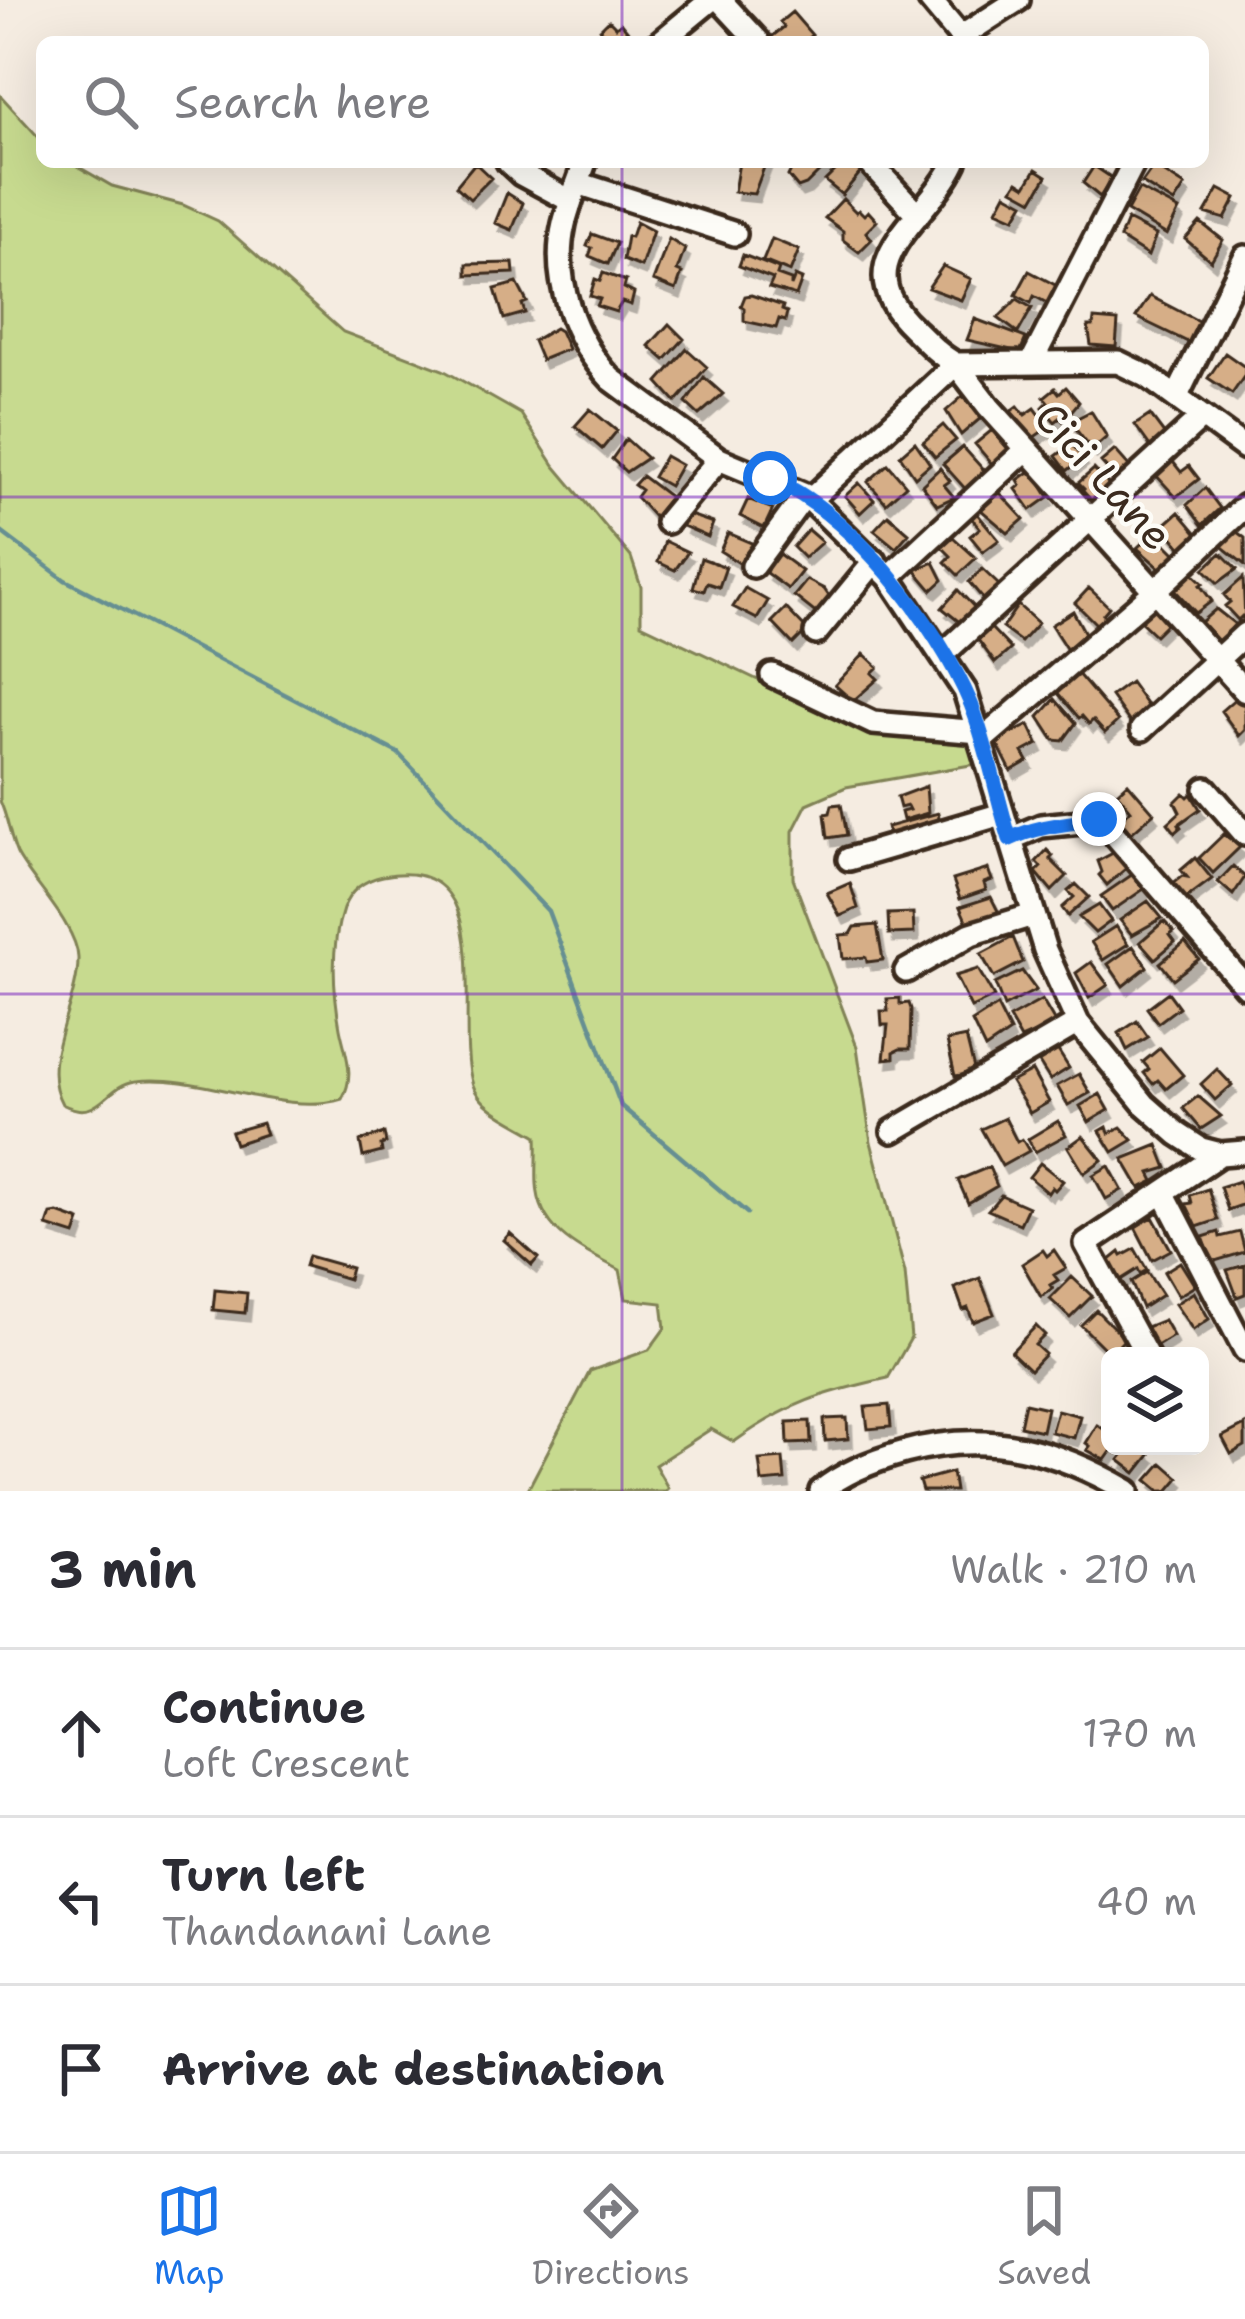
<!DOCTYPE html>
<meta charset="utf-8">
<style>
:root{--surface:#fff;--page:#f2f2f3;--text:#2b2b33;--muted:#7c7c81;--line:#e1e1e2;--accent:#1a73e8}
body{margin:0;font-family:"Shantell Sans",sans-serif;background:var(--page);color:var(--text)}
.controls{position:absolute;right:36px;bottom:36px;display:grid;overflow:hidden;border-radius:18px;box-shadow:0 12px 48px #0002}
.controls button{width:108px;height:108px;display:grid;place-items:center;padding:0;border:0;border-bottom:3px solid var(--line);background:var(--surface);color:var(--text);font:60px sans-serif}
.stop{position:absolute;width:36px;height:36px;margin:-27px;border:9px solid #1a73e8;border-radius:50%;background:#fff}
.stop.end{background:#1a73e8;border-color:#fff;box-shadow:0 3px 12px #0008}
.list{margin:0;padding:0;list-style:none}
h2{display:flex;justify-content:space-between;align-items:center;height:156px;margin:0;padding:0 48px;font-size:51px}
h2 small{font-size:39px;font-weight:400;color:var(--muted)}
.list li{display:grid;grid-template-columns:78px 1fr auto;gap:36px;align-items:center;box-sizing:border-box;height:168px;padding:0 48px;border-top:3px solid var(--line)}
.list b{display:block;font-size:45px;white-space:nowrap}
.list p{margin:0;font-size:39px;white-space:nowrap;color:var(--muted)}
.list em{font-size:39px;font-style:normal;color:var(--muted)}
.icon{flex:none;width:66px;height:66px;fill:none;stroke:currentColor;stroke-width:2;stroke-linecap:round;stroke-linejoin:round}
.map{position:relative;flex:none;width:1245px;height:1491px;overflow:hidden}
.search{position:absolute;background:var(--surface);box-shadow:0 12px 48px #0002;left:36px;right:36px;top:36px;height:132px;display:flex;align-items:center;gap:30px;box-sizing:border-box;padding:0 42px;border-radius:18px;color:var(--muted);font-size:45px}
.sheet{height:660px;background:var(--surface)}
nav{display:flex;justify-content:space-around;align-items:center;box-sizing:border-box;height:168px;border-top:3px solid var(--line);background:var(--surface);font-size:33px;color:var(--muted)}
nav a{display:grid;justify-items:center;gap:6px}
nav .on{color:var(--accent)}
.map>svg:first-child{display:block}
.green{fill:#c7da8f;stroke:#818256;stroke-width:3}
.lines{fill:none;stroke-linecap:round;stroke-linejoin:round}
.stream{stroke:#668f92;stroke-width:4.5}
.building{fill:#d6ae87;stroke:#3b2a1e;stroke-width:3;filter:url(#shadow)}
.minor-casing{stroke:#3b2a1e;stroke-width:30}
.minor{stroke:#fdfcf7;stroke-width:21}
.route{stroke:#1a73e8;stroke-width:15}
.grid{fill:none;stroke:#7b2cbf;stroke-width:3;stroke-opacity:0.55}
.labels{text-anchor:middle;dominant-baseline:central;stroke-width:9;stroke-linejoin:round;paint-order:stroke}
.street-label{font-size:42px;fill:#3b2a1e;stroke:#fdfcf7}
</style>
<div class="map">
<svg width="1245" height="1491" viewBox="0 0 1245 1491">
<defs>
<filter id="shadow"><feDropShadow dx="4.5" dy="8" stdDeviation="0" flood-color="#0004"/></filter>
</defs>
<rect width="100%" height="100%" fill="#f5ece1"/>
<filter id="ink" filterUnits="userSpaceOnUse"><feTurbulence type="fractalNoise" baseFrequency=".00833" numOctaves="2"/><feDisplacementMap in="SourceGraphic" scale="24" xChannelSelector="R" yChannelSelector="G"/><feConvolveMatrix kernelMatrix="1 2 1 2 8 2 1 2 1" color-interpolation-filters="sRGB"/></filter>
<g filter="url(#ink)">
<path class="green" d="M0 95 42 141V162H70L112 186 183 205 218 221 343 332 443 370 521 414 554 465 631 557 641 587V624L833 716 890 733 968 737 976 764 846 787 807 804 793 831V878L857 1047 871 1142 905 1273 911 1338 888 1378C822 1393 790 1402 734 1442L711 1429 655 1465 668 1488 665 1491H527L590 1371 649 1350 665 1328 662 1303 626 1299 620 1270C583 1250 539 1233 537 1184 536 1168 538 1152 537 1136 517 1123 480 1109 473 1085 452 1023 504 852 383 876 364 880 350 890 343 909 330 947 333 989 340 1028 345 1054 356 1074 342 1099 285 1117 200 1073 136 1081 104 1085 101 1124 62 1104 37 1059 79 1006 78 958 77 926 31 881 17 854 10 839 8 818 0 801Z"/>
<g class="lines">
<path class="stream" d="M0 531 65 580 398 753 548 911 621 1106 747 1213"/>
</g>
<path class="building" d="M792 12 812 35 803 42H774L770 38 784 27 780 22Z
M609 20 616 27 621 23 635 40 605 42 606 36 600 29Z
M739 162H766L754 194 734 192Z
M795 162H822L825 166 806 185 798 188 788 176Z
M844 162 861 172 842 195 825 181Z
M475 163 491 178 470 199 456 186Z
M1094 166 1112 178 1100 197 1083 183Z
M1154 166 1185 186 1174 203 1142 183Z
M1036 169 1047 176 1033 200 1013 189 1018 181 1026 186Z
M1139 189 1179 210 1167 235 1127 211Z
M1219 189 1236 198 1225 219 1205 213Z
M507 193 523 203 512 230 495 223Z
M1006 193 1024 203 1015 218 997 210Z
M843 199 856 212 859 210 864 215 868 211 877 221 866 232 872 239 859 252 843 240V231L825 218Z
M1127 220 1156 235 1148 256 1120 238Z
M636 222 653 231 641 267 623 260 627 236 631 237Z
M1200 222 1223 240 1211 261 1185 239Z
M592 234 617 243 608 264 589 256 592 248 587 246Z
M669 239 685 249 677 271 682 273 676 290 653 281Z
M772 239 799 250 790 272 763 261Z
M743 255 779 269 777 275 791 280V286L795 276 802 279 796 296 769 288 773 279 739 266Z
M513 263 514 273 467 275V264Z
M943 266 971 279 961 300 928 288Z
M1029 271 1059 287 1047 303 1034 296 1031 303 1016 295Z
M603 273 626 281 624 288 634 293 631 305 622 302 616 312 597 306 600 299 590 296 595 279 600 281Z
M517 283 527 302 522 304 525 313 504 319 495 289Z
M751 295 783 306 782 310 787 312 785 321 779 319 776 328 744 321V308L741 306 745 296Z
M1150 296 1202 323 1190 343 1136 317Z
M1017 299 1032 308 1018 333 998 318Z
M975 319 1026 338 1020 352 967 340Z
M1094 319 1118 321 1116 347 1091 345 1088 326H1093Z
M669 324 684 339 665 360 649 346Z
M555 328 560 331 568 349 541 360 533 341Z
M687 349 707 367 676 402 658 382Z
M1225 353 1245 367V375L1232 394 1208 378Z
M704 377 723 394 699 415 686 403Z
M1066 387 1079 402 1063 421 1060 418 1055 422 1043 407 1048 402 1044 397 1055 388 1059 393Z
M963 396 982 417 961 435 946 411Z
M1018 406 1025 415 1035 408 1049 427 1030 440 1010 412Z
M590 409 617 431 602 449 575 426Z
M1091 411 1107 437 1092 450 1070 422Z
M1150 415 1165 435 1150 446 1135 425Z
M943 425 956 440 935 457 923 442Z
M992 430 1014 456 997 470 975 444Z
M626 439 647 458 626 472 612 459Z
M915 442 930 464 915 477 900 455Z
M1072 444 1083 458 1067 471 1056 456Z
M963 447 990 477 969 493 943 464Z
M1115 450 1131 468 1117 480 1101 462Z
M665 456 681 465 669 486 653 477Z
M1170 458 1181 472 1189 466 1199 479 1176 497 1153 472Z
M888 464 906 485 886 503 868 482Z
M940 468 950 481 944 485 954 497 937 505 922 485Z
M1094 469 1109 485 1089 503 1080 493 1084 489 1078 483Z
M1032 470 1049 497 1031 510 1016 489 1021 485 1018 480Z
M642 476 670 497 654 517 636 497 641 490 634 485Z
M859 483 874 500 860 513 845 496Z
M1205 488 1220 508 1202 525 1187 505Z
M1000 493 1024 519 1008 533 981 510Z
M748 499 773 509 764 528 740 516Z
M975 511 999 540 983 552 970 536 980 528 969 515Z
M1179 512 1201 538 1185 552 1163 526Z
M687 514 713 523 708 537 683 526Z
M888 515 909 533 896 548 874 530Z
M1233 529 1245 538V565L1220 545Z
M808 530 822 542 804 558 793 547Z
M1154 532 1176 554 1161 569 1137 548Z
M728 533 754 544 744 566 720 551Z
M953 537 976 558 958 575 945 562 951 556 942 547Z
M665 541 688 552 675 570 658 562Z
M1221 553 1237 569 1218 583 1204 569Z
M779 554 802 571 788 589 766 573 771 559 774 561Z
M701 558 726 567 719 587 707 583 704 591 693 588Z
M934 562 943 580 932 590 915 570Z
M982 569 999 585 984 600 969 582Z
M1188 569 1203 583 1200 585 1212 601 1196 613 1174 589 1173 584Z
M1243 578 1245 619 1242 616 1238 620 1225 606 1230 602 1224 595Z
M807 580 824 589 831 599 818 615 794 596Z
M745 588 768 601 757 619 733 607Z
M1089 588 1109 607 1103 614 1108 618 1099 627 1075 603Z
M958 590 977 610 962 624 942 608Z
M1018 605 1038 623 1021 642 1002 628Z
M1154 607 1169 621 1155 635 1140 621Z
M786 608 807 630 793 644 772 622Z
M1216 609 1235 624 1220 643 1201 622Z
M1073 611 1087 637 1067 650 1051 625Z
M991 628 1011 649 995 663 978 640Z
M864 654 878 667 872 673 878 679 853 701 835 685Z
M1077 673 1118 721 1105 733 1093 720 1089 724 1082 716 1079 718 1056 691Z
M1130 682 1150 710 1131 724 1111 696Z
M1238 696 1245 704V730L1239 736 1221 711Z
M1055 699 1076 723 1063 741 1054 740 1039 717Z
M1029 725 1038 744 1023 752 1028 761 1011 771 996 741Z
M1128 783 1154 813 1128 836 1116 823 1131 810 1117 793Z
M926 786 928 813 903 820 901 812 909 810 907 806 900 808 897 797Z
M1184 793 1188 797 1191 794 1200 809 1179 824 1181 827 1175 832 1168 823 1180 812 1175 802Z
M841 804 847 835 828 838 825 814 830 813 832 805Z
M938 813 941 825 890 840 887 827Z
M1224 834 1240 847 1213 873 1199 858Z
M1047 850 1053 856 1050 859 1067 876 1052 891 1036 872 1041 867 1036 862Z
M1113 853 1129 866 1107 885 1099 875 1102 872 1098 861Z
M1195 858 1212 879 1185 899 1172 884 1182 876 1187 877 1181 870Z
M1233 866 1245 877 1233 895 1218 882Z
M988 869 992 880 984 883 986 890 960 899 953 880Z
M1133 874 1144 889 1112 911 1101 896Z
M850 883 858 908 840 916 827 893Z
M1076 884 1089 897 1068 916 1062 908 1074 897 1068 891Z
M991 897 999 913 969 927 960 907Z
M1148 901 1162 918 1132 935 1120 920Z
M1099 905 1111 921 1095 933 1079 917Z
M913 913 914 933 889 934 888 914Z
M1164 921 1174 932 1170 935 1175 942 1155 959 1140 942Z
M877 925 883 960 867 962 866 957 843 959 840 935 851 934 855 927Z
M1116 926 1128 944 1103 960 1091 942Z
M1013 937 1023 962 994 977 981 954Z
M1185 942 1199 959 1173 979 1160 963Z
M1133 946 1147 967 1123 986 1108 964Z
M1091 962 1108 985 1089 998 1076 973Z
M978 969 994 997 971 1008 955 976Z
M1022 971 1036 990 1004 1007 995 984Z
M1168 992 1179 1007 1158 1023 1147 1008Z
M900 998V1004L909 1003 911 1009 910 1049H900L894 1052V1058L884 1059 888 1025H882L881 1011H888L887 999Z
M1042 1000 1056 1024 1021 1039 1009 1018Z
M997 1006 1010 1032 985 1049 972 1022Z
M1137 1021 1148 1037 1127 1050 1119 1033Z
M966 1037 975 1073 955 1076 947 1041Z
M1160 1048 1183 1075 1166 1089 1158 1080 1153 1084 1144 1073 1149 1069 1143 1062Z
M1057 1049 1069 1068 1050 1080 1038 1061Z
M1217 1069 1232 1085 1215 1100 1201 1084Z
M1032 1071 1049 1102 1030 1113 1011 1082Z
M1079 1074 1090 1093 1068 1105 1057 1086Z
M1100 1094 1109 1110 1089 1122 1080 1106Z
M1198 1096 1221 1116 1201 1129 1183 1108Z
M1005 1118 1017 1142 1022 1139 1029 1151 1002 1166 981 1129Z
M1058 1121 1066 1135 1035 1152 1028 1139Z
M262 1123 266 1134 235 1144 231 1132Z
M1107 1127 1109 1133 1121 1127 1133 1140 1113 1152 1100 1131Z
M384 1133 386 1143 381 1145 382 1152 363 1157 360 1141Z
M1083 1136 1102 1160 1084 1173 1068 1147Z
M1158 1145 1167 1168 1150 1173 1154 1181 1140 1188 1123 1159Z
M1040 1163 1063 1181 1055 1190 1052 1187 1048 1193 1029 1177Z
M1109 1166 1122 1190 1106 1199 1093 1175Z
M989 1167 997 1186 968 1203 958 1180Z
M1239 1181 1245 1204 1228 1210 1220 1187Z
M1208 1189 1218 1220 1197 1227 1186 1204 1192 1203 1190 1195Z
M1001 1195 1028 1207 1020 1224 988 1210Z
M58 1213 80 1221 75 1235 47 1226 51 1214Z
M1153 1217 1171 1250 1152 1260 1135 1227Z
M1219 1232 1220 1237 1240 1232 1245 1252 1212 1262 1203 1237Z
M510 1233 538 1258 532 1265 504 1240Z
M1135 1249 1147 1270 1140 1274 1138 1269 1114 1284 1104 1265 1120 1252 1122 1256Z
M1043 1250 1047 1256 1054 1250 1066 1268 1054 1275 1058 1280 1050 1285 1053 1289 1041 1297 1022 1264Z
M308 1256 351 1268 348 1279 305 1266Z
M1180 1262 1195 1286 1178 1296 1164 1272Z
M1245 1265V1294L1237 1297 1227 1270Z
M1147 1272 1162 1295 1142 1308 1131 1282Z
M1072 1277 1092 1296 1070 1318 1050 1299Z
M980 1278 994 1314 973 1322 968 1308 963 1310 955 1288Z
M215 1290 247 1293 245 1313 213 1310Z
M1194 1292 1209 1319 1193 1330 1175 1304Z
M1096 1310 1125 1339 1110 1354 1081 1325Z
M1164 1320 1173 1336 1157 1346 1144 1328Z
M1036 1326 1045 1335 1035 1345 1045 1354 1030 1370 1011 1352Z
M1025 1403 1047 1408 1042 1431 1020 1426Z
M889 1405 891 1427 868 1429 865 1407Z
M1057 1410 1080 1416 1074 1438 1051 1432Z
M847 1418 848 1439 825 1441 824 1419Z
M810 1421 811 1443 788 1444 787 1422Z
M1097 1425 1110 1433V1446H1115L1105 1460 1087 1450 1090 1446 1086 1443Z
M1245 1425V1446L1231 1454 1222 1437Z
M1130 1446H1139L1150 1455 1136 1473 1119 1460Z
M783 1458 785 1480 762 1482 759 1460Z
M1162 1463 1179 1478 1168 1491H1160L1147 1480Z
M952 1472 955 1491H922L919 1481Z"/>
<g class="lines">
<g class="minor-casing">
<path id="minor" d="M720 0 759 42
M930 0 965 42
M962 36 1018 0
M660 42 711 0
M508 162 521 174 571 201
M585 162C578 183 569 203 564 224 551 278 574 340 611 379L719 459 805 495 889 577 965 691 1045 950 1078 1023 1144 1104 1178 1134 1201 1149 1220 1154 1245 1152
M869 162 918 215
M955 162C927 222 841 261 913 328 926 341 939 355 956 364L1118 362 1147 376 1245 448
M578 183 735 234
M1031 363 1134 162
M1177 396 1245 257
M811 499 956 364 989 407 1245 691
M667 522 719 459
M753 566 805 495
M889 577 1027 449
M816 633 875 561
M943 654 1202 417
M772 675 873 723 980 732
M1142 729 1245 634
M982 740 1155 591 1245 506
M1206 789 1245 834
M1010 839 1041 826 1102 820 1245 986
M849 859 1002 814
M906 971 971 934 1033 915
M893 1131 1078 1023
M1163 1192 1245 1350
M1147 1356 1086 1244 1220 1154
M821 1491C844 1472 876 1460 905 1452 987 1430 1056 1449 1128 1491"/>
</g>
<use href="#minor" class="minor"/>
</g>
</g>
<g class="lines" filter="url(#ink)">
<path class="route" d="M770 478C851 513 937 623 971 704 988 747 996 795 1010 839 1039 825 1068 824 1099 819"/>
</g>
<path class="grid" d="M622 0V42M622 162V1491M0 497H1245M0 994H1245"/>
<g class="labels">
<g class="street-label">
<text transform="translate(1104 476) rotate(48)">Cici Lane</text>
</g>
</g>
</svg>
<div class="controls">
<button><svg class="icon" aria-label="layers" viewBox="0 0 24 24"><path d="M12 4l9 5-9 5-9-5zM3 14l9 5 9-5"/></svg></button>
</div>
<div class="stop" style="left:770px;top:478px"></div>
<div class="stop end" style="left:1099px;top:819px"></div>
<div class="search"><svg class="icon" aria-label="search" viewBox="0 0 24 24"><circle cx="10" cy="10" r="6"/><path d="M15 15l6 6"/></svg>Search here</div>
</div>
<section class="sheet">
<h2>3 min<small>Walk · 210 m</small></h2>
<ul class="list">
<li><svg class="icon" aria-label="ahead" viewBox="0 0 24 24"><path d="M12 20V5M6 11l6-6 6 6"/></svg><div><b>Continue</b><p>Loft Crescent</p></div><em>170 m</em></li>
<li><svg class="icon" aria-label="left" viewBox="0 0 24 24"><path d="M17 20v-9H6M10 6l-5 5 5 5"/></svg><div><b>Turn left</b><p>Thandanani Lane</p></div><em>40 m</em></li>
<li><svg class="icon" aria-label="arrive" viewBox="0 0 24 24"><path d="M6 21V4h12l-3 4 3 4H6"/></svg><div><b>Arrive at destination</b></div></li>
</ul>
</section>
<nav>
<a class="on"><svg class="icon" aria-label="map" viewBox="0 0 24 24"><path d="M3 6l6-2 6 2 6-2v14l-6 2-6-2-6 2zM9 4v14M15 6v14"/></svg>Map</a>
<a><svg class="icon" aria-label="directions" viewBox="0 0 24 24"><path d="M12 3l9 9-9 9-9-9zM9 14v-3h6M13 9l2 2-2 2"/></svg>Directions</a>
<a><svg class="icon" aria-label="saved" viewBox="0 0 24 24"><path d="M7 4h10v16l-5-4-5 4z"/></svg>Saved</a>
</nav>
